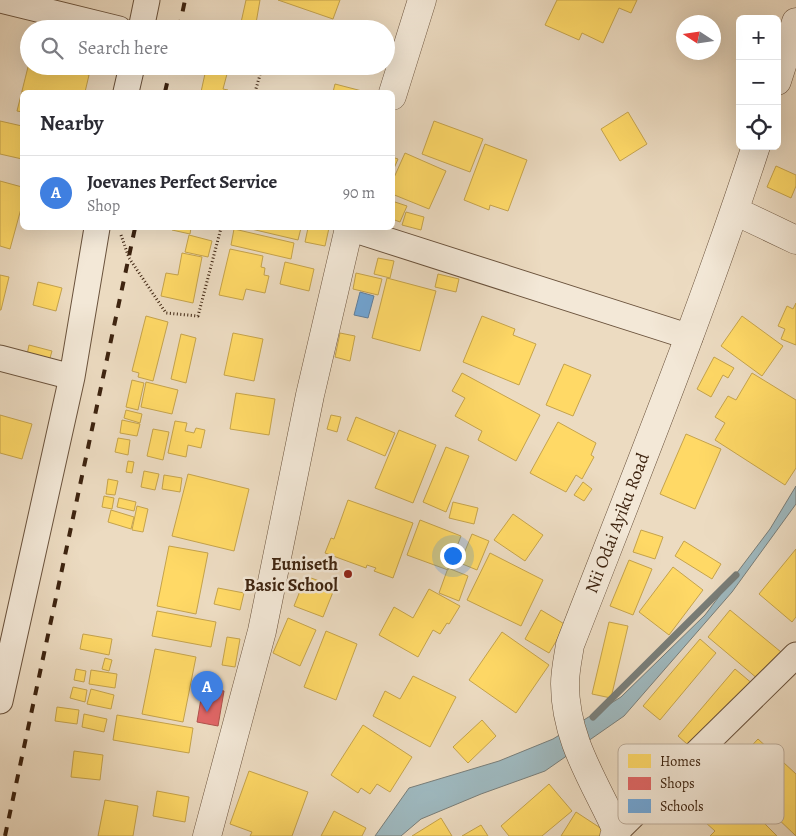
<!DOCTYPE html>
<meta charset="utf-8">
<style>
:root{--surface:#fff;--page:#f2f2f3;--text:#2b2b33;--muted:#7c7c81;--line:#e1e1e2;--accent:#0f766e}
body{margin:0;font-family:Alegreya,serif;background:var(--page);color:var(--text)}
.controls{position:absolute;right:15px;top:15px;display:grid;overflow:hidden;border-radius:8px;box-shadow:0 5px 20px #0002}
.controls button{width:45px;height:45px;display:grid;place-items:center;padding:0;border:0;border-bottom:1px solid var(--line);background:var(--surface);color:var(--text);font:25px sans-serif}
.compass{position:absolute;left:676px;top:15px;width:45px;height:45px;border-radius:50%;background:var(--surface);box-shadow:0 5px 20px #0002;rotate:282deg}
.you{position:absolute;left:452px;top:555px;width:18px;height:18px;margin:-12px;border:4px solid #fff;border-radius:50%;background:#1a73e8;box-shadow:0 0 0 8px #1a73e833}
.badge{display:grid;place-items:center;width:32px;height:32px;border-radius:50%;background:var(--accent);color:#fff;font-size:16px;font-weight:700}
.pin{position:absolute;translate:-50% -41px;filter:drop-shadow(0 1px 2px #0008)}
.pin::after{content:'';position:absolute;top:26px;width:18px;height:15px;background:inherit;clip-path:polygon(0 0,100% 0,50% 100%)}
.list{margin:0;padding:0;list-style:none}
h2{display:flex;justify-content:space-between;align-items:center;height:65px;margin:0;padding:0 20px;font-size:21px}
h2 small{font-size:16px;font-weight:400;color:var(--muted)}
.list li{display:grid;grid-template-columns:32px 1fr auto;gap:15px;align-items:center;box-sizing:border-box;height:75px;padding:0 20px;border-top:1px solid var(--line)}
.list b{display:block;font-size:19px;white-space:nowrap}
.list p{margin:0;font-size:16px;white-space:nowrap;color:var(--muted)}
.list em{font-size:16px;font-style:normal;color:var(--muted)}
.icon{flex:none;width:28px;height:28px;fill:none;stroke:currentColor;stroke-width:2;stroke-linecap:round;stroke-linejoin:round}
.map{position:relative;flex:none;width:796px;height:836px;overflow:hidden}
.search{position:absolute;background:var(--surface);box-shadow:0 5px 20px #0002;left:20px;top:20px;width:375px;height:55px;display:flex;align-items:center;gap:12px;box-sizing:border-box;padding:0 18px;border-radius:28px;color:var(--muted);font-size:19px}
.panel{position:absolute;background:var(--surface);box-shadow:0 5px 20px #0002;left:20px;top:90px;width:375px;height:140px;border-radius:8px}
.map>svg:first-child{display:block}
.water{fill:#9eb8be;stroke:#787d78}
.homes{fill:#ffd966;stroke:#c5a34c}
.shops{fill:#e06666;stroke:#af524c}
.schools{fill:#6fa8dc;stroke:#60809f}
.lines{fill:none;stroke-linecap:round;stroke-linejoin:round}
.stream{stroke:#787d78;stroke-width:7}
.minor-casing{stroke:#6a523c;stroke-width:27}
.tertiary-casing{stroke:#6a523c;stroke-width:29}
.path{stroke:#3e2410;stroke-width:3;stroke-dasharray:1 2.5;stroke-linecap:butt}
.minor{stroke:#f3e8d7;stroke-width:25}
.tertiary{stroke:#f3e8d7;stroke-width:28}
.rail{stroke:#3e2410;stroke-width:4;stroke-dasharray:9 9;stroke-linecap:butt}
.poi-dot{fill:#8f2418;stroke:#f3e8d7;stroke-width:2}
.labels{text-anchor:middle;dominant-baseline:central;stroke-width:5;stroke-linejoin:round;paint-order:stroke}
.street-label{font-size:18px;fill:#3e2410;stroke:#f3e8d7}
.poi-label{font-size:18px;font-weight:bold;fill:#3e2410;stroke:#f3e8d7;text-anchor:end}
.key{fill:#f3e8d7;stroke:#bdad9b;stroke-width:1}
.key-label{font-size:14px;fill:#3e2410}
</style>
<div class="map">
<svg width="796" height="836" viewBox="0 0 796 836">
<rect width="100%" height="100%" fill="#ecdbc1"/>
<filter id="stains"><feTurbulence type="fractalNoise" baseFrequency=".004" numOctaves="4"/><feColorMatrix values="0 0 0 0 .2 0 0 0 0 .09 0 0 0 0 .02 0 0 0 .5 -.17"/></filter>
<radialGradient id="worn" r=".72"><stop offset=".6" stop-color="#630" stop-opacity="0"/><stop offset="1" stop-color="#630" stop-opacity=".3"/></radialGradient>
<path class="water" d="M796 486V504L732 592 624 716 545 771 481 794 421 819 401 836H375L409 788 499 761 553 739 621 697 705 615 770 529Z"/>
<path class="homes" d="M246 0H260L255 29 240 27Z
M278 0H340L333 19Z
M557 0H637L631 13 619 8 603 43 582 33 579 40 545 25Z
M221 23 235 26V29H220Z
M29 63V66H79L78 72 89 75 85 92H22V112L17 111Z
M206 69 227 74 223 89 228 90 227 92H201Z
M335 84 362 91 361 92H333Z
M628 112 647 144 620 161 601 129Z
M0 121 22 126V159L0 154Z
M434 121 483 139 470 172 422 154Z
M485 144 527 160 508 211 490 205 489 210 464 200Z
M405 153 446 171 429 209 392 194V182Z
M392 157 398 159 392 173Z
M776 166 796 175V186L791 198 767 187Z
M0 181 22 187V205L10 249 0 246Z
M392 201 407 206 400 222 392 219Z
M406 212 424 217 421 230 402 225Z
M172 228H191L190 234 172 230Z
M247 228H301L298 240Z
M308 228H329L325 246 305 242Z
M234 229 294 243 291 259 231 245Z
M189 235 212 241 208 257 185 252Z
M230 249 263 256 261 267 265 268 264 275 269 276 265 293 246 289 243 300 219 295Z
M182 253 202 257 193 303 161 296 166 273 178 275Z
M378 258 394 261 390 278 374 274Z
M285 262 314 269 309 291 280 284Z
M356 273 382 279 378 295 353 289Z
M438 274 459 279 456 292 435 287Z
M0 275 9 277 1 310H0Z
M387 278 436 291 420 351 372 338Z
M38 282 62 288 56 311 33 305Z
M796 303V345L781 339 785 329 778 326 787 306 793 309Z
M146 316 168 322 153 381 138 377 139 373 132 371Z
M482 316 515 329 513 335 536 344 519 385 463 362Z
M742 316 783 346 762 376 721 346Z
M233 333 263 339 254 381 224 375Z
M340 333 355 336 350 361 335 357Z
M181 334 196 338 186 383 171 379Z
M29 345 52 351 48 365 26 360Z
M714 357 734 368 728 378 723 375 711 397 697 389Z
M564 364 591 375 573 416 546 405Z
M462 373 540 415 516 461 478 440 482 431 455 416 465 398 452 391Z
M752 373 796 400V468L785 485 715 440 725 423 715 417 728 396 736 400Z
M132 380 144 383 138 410 126 407Z
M146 382 178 390 172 414 141 407Z
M236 393 275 399 269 435 230 429Z
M126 410 142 414 140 423 124 418Z
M0 415 32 424 22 459 0 453Z
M331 415 341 417 337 432 327 429Z
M356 417 395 433 385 456 347 440Z
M122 420 140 424 137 436 120 433Z
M175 421 187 423 185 431 194 433 196 428 205 430 201 448 188 445 186 457 168 453Z
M558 422 596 443 591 455 594 457 582 479 576 475 566 492 530 473Z
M153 429 169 432 163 460 147 456Z
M399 430 436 445 413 503 375 488Z
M686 434 721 449 695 509 660 494Z
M118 438 130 440 128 455 115 452Z
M446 447 469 456 446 512 423 502Z
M128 461 134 462 132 473 126 472Z
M144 471 159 474 155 490 141 487Z
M188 474 249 489 234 551 172 536Z
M164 475 182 478 180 492 162 489Z
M108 479 118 481 115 495 106 494Z
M583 482 592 489 584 501 574 495Z
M104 496 114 498 112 509 102 507Z
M119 498 136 502 134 511 117 507Z
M348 500 413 523 393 578 374 571 376 568 367 565 366 568 325 553 331 538 334 539Z
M453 502 478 508 474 524 449 518Z
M137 506 148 509 143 532 132 530Z
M111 510 134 517 131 529 108 522Z
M513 514 543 535 525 561 494 540Z
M420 520 461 536 448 570 407 555Z
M641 530 663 537 655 559 633 552Z
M472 534 489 541 477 570 460 563Z
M684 541 721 564 712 579 675 556Z
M169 546 208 553 196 614 157 606Z
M796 549V617L792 622 759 594Z
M490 553 543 580 521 626 467 600Z
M629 560 652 569 633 615 610 606Z
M673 567 703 590 669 635 639 612Z
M448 568 468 576 459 601 439 593Z
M306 576 335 587 323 617 294 606Z
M218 588 244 593 240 610 214 604Z
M429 589 460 606 449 624 447 623 440 634 433 630 418 657 379 635 394 607 413 618Z
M541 610 566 625 549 653 525 639Z
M730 610 781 652 758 679 708 637Z
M157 611 216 622 211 647 152 636Z
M288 618 316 630 300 666 273 653Z
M609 622 628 626 611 698 592 694Z
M326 631 357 644 336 700 304 687Z
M502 632 549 665 516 713 469 680Z
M83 634 112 639 109 655 80 649Z
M227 637 240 639 235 667 222 665Z
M700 639 716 653 660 720 643 706Z
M155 649 196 657 183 722 142 714Z
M105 658 112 660 109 671 102 669Z
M76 669 86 671 84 682 74 680Z
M735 669 754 685 696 752 678 736Z
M91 670 117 674 115 688 89 684Z
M413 676 456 697 430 747 373 716 385 691 400 699Z
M73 687 87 690 85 702 70 698Z
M91 689 114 695 111 709 87 704Z
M57 707 79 710 77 724 55 721Z
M84 714 107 719 104 732 82 727Z
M117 715 193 728 189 753 113 740Z
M482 720 496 736 468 763 453 747Z
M363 725 412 757 390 792 377 784 370 794 361 788 358 793 331 775Z
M758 739 796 774V836L728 771Z
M74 751 103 755 100 780 71 777Z
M249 771 308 792 292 836H250L252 832 230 824Z
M549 784 572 811 542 836H509L501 826Z
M157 791 189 797 185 822 153 816Z
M105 800 138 806 133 836H98Z
M722 804 738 819 749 808 777 836H710L715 831 705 822Z
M334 811 366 828 362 836H321Z
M576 812 605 831 602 836H561Z
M441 818 452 836H412Z
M481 825 488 836H462Z"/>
<path class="shops" d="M203 687 224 691 218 726 197 722Z"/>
<path class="schools" d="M360 292 374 296 368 318 354 315Z"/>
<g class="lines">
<path class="stream" d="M593 717 736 575"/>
<g class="minor-casing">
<path id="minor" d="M1 0 119 29
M141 29 147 0
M126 92 132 66
M349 228 690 337
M0 358 72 377
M0 701 72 377 97 228
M617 831 796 655"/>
</g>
<g class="tertiary-casing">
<path id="tertiary" d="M777 81 796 22
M392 96 422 0
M735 211 796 240
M207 836 262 631 310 395 349 228
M614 836 617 831C595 782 565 740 565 684 565 671 568 658 570 645 634 480 701 315 756 146"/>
</g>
<path class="path" d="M255 92 260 75
M121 235 129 258 166 313 198 316 221 228"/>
<use href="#minor" class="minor"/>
<use href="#tertiary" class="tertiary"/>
<path class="rail" d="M179 29 185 0
M165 92 171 66
M5 836 135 228"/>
</g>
<circle class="poi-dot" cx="348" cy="574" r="5"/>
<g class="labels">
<g class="street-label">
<text transform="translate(617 523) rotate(-69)">Nii Odai Ayiku Road</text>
</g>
<g class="poi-label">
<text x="338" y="564">Euniseth<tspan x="338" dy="21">Basic School</tspan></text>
</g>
</g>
<rect x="618" y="744" width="166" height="80" rx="8" class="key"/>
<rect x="628" y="754" width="23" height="14" fill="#ffd966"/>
<rect x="628" y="777" width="23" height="13" fill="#e06666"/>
<rect x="628" y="799" width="23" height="14" fill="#6fa8dc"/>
<g class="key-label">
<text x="660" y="766">Homes</text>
<text x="660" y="788">Shops</text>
<text x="660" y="811">Schools</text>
</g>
<rect width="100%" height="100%" filter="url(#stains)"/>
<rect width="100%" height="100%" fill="url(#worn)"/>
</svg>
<div class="controls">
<button>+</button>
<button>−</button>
<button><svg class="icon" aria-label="locate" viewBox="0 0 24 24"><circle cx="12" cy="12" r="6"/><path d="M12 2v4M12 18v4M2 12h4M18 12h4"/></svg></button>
</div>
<svg class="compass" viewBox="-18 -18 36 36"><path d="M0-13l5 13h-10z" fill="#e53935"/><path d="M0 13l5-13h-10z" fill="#7c7c81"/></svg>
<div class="you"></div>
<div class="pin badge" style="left:207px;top:712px;background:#3f7fe0">A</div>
<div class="search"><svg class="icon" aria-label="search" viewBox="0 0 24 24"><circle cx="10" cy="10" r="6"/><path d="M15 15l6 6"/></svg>Search here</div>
<section class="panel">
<h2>Nearby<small></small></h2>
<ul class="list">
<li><span class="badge" style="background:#3f7fe0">A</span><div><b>Joevanes Perfect Service</b><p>Shop</p></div><em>90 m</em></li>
</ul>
</section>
</div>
